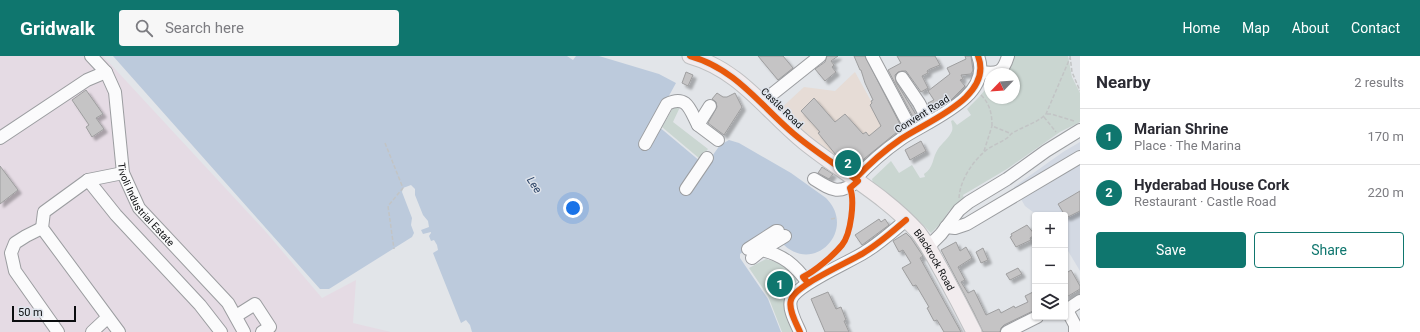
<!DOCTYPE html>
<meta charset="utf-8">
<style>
:root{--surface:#fff;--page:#f7f7f7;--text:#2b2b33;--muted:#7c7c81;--line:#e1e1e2;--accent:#0f766e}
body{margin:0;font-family:Roboto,sans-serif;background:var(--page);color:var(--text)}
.controls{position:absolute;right:12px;bottom:12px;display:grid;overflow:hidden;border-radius:4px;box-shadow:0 1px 3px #0004}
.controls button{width:36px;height:36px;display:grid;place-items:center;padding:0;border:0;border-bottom:1px solid var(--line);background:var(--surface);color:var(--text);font:20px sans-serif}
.compass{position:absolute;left:984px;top:12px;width:36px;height:36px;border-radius:50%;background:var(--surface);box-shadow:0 1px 3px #0004;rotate:245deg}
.scale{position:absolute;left:12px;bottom:10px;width:64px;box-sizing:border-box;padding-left:4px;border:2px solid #0b0d0f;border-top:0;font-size:11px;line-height:14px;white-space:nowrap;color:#0b0d0f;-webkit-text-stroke:3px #dfe4ec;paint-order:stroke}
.you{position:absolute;left:573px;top:152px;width:14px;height:14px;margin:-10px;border:3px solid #fff;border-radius:50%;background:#1a73e8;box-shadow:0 0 0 6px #1a73e833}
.badge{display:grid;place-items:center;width:26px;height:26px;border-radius:50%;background:var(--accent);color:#fff;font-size:13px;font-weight:700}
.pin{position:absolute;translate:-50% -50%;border:2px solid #fff;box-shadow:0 1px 4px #0006}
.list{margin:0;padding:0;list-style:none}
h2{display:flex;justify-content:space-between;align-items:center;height:52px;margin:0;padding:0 16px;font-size:17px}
h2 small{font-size:13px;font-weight:400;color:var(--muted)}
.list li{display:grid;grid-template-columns:26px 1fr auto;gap:12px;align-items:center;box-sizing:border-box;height:56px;padding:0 16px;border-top:1px solid var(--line)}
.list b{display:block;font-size:15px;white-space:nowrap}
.list p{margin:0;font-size:13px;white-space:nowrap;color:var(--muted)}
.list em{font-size:13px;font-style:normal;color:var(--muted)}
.actions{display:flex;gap:8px;padding:12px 16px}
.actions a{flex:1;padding:9px 0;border:1px solid var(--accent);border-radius:4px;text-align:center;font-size:14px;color:var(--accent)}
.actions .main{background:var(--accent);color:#fff}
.icon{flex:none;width:22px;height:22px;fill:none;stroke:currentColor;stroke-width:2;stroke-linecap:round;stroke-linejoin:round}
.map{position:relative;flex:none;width:1080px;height:276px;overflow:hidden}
header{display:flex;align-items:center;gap:24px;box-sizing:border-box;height:56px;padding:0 20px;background:var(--accent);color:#fff}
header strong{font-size:19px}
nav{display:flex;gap:22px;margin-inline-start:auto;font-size:14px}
.search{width:280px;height:36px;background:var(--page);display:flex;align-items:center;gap:10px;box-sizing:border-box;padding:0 14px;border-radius:4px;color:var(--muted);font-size:15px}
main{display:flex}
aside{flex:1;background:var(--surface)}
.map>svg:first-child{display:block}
.commercial{fill:#e6dcd6}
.industrial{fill:#e5dbe4}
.built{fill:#d3d9e3}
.green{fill:#cad6d1}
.water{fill:#bccadc}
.building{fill:#c5c4c5;stroke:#9e9e9f;filter:url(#shadow)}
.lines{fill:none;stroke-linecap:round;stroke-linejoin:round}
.minor-casing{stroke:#9b9da0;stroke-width:14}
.major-casing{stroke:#bfc0c2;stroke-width:17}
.path{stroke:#c2c4c5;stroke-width:1.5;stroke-dasharray:4 2;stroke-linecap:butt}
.minor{stroke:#fbfbfc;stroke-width:12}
.major{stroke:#f2ecee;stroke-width:15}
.cycleway-casing{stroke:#dfe4ec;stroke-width:8}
.cycleway{stroke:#e8590c;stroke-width:6}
.labels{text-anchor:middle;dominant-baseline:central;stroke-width:3;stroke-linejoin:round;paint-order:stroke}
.street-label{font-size:10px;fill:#0b0d0f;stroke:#dfe4ec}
.water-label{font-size:11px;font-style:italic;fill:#1d365a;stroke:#dfe4ec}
</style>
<header>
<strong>Gridwalk</strong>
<div class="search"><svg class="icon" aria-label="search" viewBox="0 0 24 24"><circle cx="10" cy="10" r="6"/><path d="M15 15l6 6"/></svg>Search here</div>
<nav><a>Home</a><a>Map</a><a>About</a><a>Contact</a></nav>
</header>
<main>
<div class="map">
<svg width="1080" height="276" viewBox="0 0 1080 276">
<defs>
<filter id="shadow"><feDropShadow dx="3.5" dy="3.5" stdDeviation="1" flood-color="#0004"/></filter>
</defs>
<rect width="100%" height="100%" fill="#e2e5e9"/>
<path class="commercial" d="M855 16 891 81 851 114 777 56 804 31 835 35Z"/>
<path class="industrial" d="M0 0H103L266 176 322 242 356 224 353 267 391 276H0Z"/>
<path class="built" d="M1080 86V215L1065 190V159H1047L1045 156 1041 159H1037L1025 150 1014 131 1063 96Z"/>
<path class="green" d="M1013 0H1068L1072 21 1080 37V66L1060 76 1007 113 963 139 964 142 949 155 941 167 931 177 921 167 877 130 873 127 872 123 891 105 899 117 912 109 920 122 925 121 924 118C934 112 932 102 938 93 942 87 949 82 952 75 953 71 952 69 951 65L953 64 957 69 971 59 967 53 979 41 990 28V42H1014V18H1004Z
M679 49 680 51 673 66 708 93 700 103 662 71 674 50Z
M766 203C778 206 790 212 797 224 795 228 790 232 787 236 780 249 788 264 793 276H782L768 240 749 212Z"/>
<path class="water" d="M113 0H567L573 4 576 0H599L659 18 676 27 643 87 658 70 701 106 688 134 720 89 729 84 739 87 791 117 826 142C858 174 813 221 781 186L743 196 740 198V202L768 243 781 276H472L470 269 466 264 461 267 433 197 438 194 437 189 434 184 431 185 429 180 431 177V176L423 178 421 174 429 171 428 165 423 159 415 139V133L411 129 403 132 402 136 412 162 411 169 414 177 412 181 329 233H320Z"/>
<path class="building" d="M758 0H783L793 12 778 24Z
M827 0H838L831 5 834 9 832 11 836 16 825 25 815 13 825 6Z
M854 0H865L902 72 854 111 836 99 818 77 820 76 801 55 814 42 835 66 845 58 863 78 866 76 869 80 881 70 870 49 872 47 871 45 873 44 865 27 861 14H860Z
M897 0H935L940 9 930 13 927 15 928 17 922 20 928 32 921 36 906 15H902L898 16 895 19 896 26 918 62 914 63 888 14 901 7Z
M965 0H971L973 14 971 18 961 19 963 23 960 24 965 30 950 45 932 56 928 47 934 44 928 35 950 18 947 12 966 3Z
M686 16 693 19 688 30 682 27Z
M86 34 103 58 96 62 104 73 92 81 86 71 89 69 72 44Z
M717 37 723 41H727L735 37 742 51 724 79 708 67 717 51 716 46 712 43Z
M921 85 926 95 910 104 905 94Z
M0 110 18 134 0 148Z
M822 111 833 118 829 123 818 117Z
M1080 135V155L1068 161H1066L1058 148Z
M879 163 881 166 885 163 889 169 862 189 855 179Z
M1027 169 1035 179 1030 182 1031 184 1016 191 1010 181 1012 180 1011 178Z
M906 177 911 182 923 200 920 202 961 276H944L937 264 934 265 927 252 929 251 916 229 913 230 902 212 911 207 903 194 899 196 893 185Z
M956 186 960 195 966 191 972 202 958 211 965 224 961 226 968 237 974 234 986 259 999 253 1001 257 1014 250 1015 252 1028 246 1025 240 1035 235V254L1004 269 1001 272 1000 276H983L974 257 941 194Z
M983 192 988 204 981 207 976 196Z
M1018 212 1022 218 1010 224 1006 218Z
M1071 214 1080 230V233L1065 242V218Z
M828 236 836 253 841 251 846 264 844 265 849 276H825L811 243Z"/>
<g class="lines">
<g class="minor-casing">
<g id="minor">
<path id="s1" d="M91 0 106 16 115 36 123 117 139 152 228 247 244 276"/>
<path d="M872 0 912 75"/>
<path d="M981 16C998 18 1003 17 1008 0"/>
<path d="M902 22 919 47 929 66"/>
<path d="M761 47 820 0"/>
<path d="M710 50 698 69 718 84"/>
<path d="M0 82 87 24 106 16"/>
<path d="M645 88 667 48C687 38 690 54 698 69"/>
<path d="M814 123C833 135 839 139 858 125"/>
<path d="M855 123C869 108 885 94 901 83 927 65 994 41 978 0"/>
<path d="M88 124 116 159 200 249 221 276"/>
<path d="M686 133 707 102"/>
<path d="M946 171 955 172 967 168 1080 101"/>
<path d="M42 172 26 180 15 187 11 197 15 215 58 276"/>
<path d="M929 190 941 178 959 154 969 146 1007 123 1046 95 1080 74"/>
<path d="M748 193 776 175H778V178L759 190 762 194 785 180"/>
<path d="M752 202 762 194C783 199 795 209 808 227"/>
<path d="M236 260 255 248 270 271 262 276"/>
<path d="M92 276 107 262"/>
<path d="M119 276 42 172 44 156 88 124 123 117"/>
<path d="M800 276C796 267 788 253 791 244 795 229 850 206 865 196 880 187 893 175 906 164"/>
<path d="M1007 276 1037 261"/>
<path d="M1075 276V269L1068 256 1071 251 1080 245"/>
</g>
</g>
<g class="major-casing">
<g id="major">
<path id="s2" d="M690 0C740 14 766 55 804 86 841 116 886 140 918 176 928 189 935 203 943 217 954 237 964 256 974 276"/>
</g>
</g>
<path class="path" d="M1070 0 1072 16 1080 35
M981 39C990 48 992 58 992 70L1012 78
M1047 58H1051L1074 65
M1044 61 1056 76
M385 87 403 132 388 150 394 193
M984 95 992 70
M959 142C960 125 971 108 983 97 990 90 1000 87 1007 82 1009 81 1010 79 1011 78 1023 70 1036 68 1046 58L1070 2
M831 163 837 162"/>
<use href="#minor" class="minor"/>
<use href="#major" class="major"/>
<g class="cycleway-casing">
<path id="cycleway" d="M690 0C736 13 759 48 794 78 814 95 837 109 858 125L850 132C855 144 851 178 842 189 833 200 815 215 803 221L808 227
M855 123C869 108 885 94 901 83 927 65 994 41 978 0
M800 276C796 267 788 253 791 244 795 229 850 206 865 196 880 187 893 175 906 164"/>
</g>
<use href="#cycleway" class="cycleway"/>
</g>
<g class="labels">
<g class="street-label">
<text transform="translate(782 52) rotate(44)">Castle Road</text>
<text transform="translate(922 58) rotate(-32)">Convent Road</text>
<text stroke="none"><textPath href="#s1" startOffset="164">Tivoli Industrial Estate</textPath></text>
<text stroke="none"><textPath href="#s2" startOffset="322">Blackrock Road</textPath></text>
</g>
<g class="water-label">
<text transform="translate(534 129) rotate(57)">Lee</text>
</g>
</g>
</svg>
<div class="controls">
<button>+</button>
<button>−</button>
<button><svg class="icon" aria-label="layers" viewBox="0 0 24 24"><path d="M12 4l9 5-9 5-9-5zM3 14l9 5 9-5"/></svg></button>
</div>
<svg class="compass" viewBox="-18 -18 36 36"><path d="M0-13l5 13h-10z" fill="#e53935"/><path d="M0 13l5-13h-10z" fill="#7c7c81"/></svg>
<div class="scale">50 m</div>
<div class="you"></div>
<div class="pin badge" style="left:780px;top:228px">1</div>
<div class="pin badge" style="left:848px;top:107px">2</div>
</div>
<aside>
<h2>Nearby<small>2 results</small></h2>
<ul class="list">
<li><span class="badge">1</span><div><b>Marian Shrine</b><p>Place · The Marina</p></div><em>170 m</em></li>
<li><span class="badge">2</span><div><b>Hyderabad House Cork</b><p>Restaurant · Castle Road</p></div><em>220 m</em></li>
</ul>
<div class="actions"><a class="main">Save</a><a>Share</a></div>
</aside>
</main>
